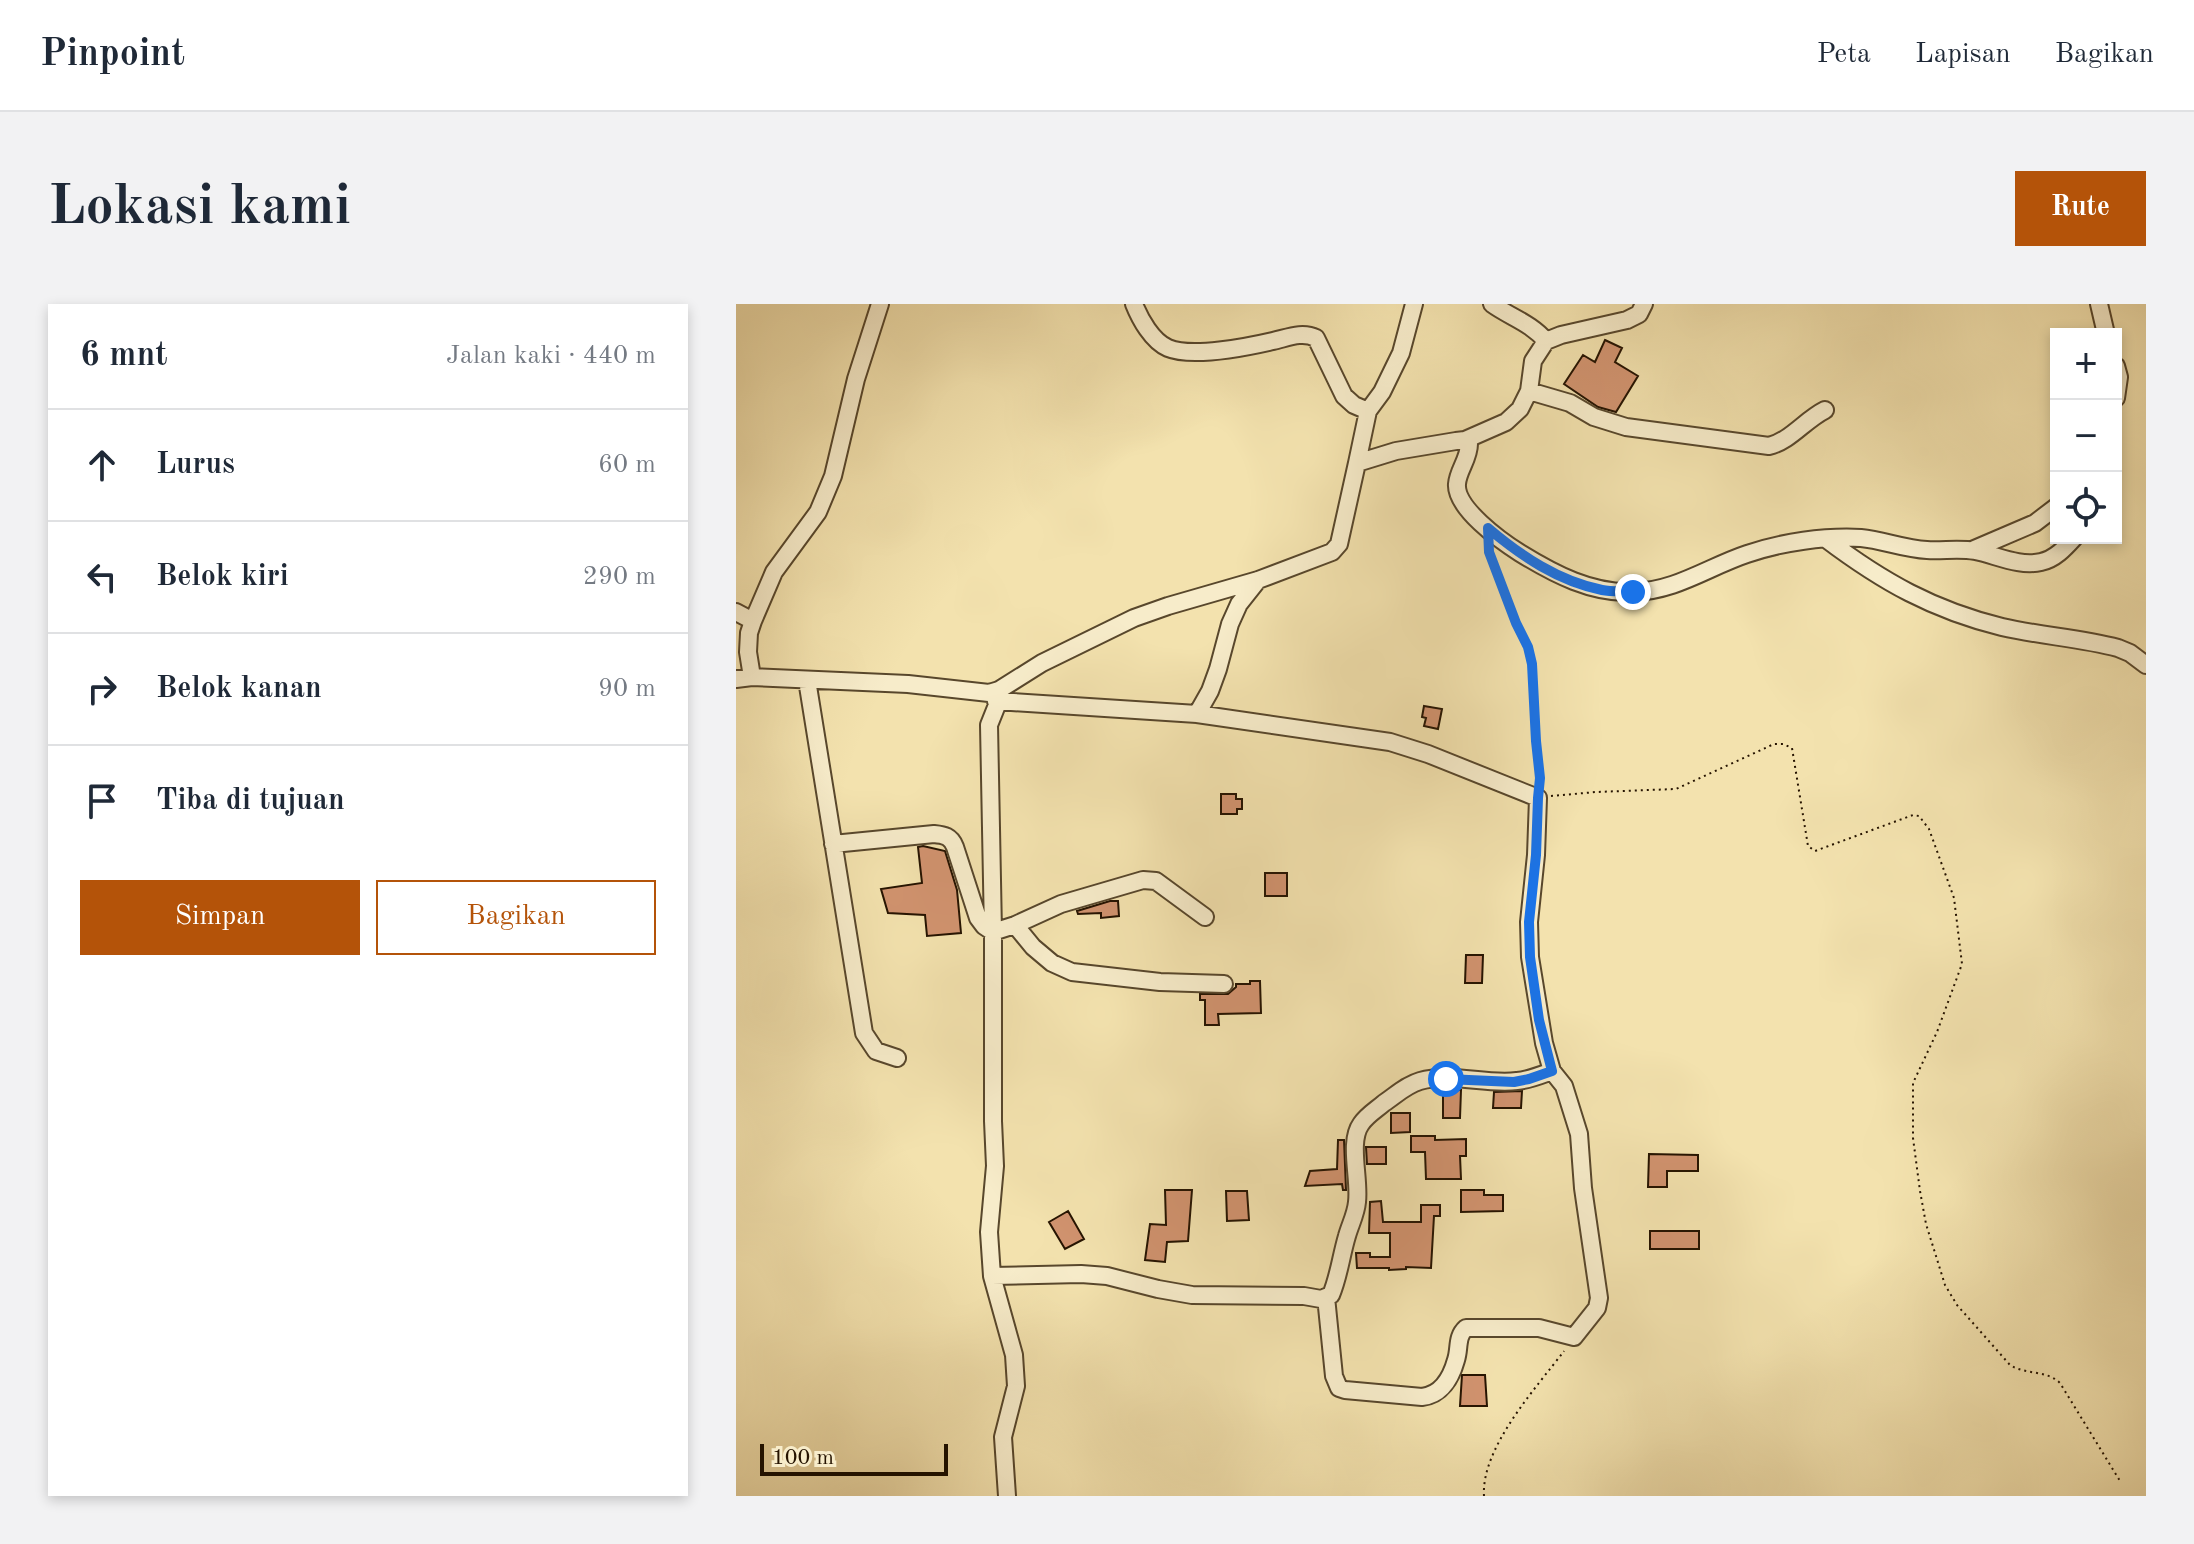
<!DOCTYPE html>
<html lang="id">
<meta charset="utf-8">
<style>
:root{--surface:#fff;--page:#f2f2f3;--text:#1f2937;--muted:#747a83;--line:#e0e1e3;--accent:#b45309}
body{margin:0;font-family:"Old Standard TT",serif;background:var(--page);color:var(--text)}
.controls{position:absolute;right:24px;top:24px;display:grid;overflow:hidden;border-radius:0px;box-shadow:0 4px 12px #0003}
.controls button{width:72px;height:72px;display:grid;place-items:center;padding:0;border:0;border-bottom:2px solid var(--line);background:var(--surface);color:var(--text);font:40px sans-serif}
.scale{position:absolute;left:24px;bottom:20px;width:188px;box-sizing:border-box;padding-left:8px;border:4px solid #251300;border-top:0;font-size:22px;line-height:28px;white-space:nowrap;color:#251300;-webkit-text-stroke:6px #f7ecca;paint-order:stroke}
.stop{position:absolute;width:24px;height:24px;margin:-18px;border:6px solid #1a73e8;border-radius:50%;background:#fff}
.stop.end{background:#1a73e8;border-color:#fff;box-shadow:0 2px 8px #0008}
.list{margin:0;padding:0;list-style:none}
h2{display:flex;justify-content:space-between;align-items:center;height:104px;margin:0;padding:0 32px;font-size:34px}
h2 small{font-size:26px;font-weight:400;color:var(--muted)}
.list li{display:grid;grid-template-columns:52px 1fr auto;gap:24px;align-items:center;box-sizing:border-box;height:112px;padding:0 32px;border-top:2px solid var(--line)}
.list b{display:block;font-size:30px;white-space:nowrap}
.list em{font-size:26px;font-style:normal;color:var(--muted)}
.actions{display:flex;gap:16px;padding:24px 32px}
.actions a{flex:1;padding:18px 0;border:2px solid var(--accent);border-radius:0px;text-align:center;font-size:28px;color:var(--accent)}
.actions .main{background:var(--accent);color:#fff}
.icon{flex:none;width:44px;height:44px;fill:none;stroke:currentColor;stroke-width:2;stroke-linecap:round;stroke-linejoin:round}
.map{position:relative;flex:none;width:1410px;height:1192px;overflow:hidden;border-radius:0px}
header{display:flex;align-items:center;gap:48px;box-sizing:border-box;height:112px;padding:0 40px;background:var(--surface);border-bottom:2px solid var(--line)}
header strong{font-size:38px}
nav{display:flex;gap:44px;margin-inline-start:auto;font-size:28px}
.intro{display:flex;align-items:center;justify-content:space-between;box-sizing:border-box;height:192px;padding:0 48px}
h1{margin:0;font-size:56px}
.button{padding:20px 36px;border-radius:0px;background:var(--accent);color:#fff;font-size:28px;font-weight:700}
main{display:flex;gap:48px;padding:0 48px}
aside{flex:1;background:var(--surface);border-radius:0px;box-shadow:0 4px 12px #0003}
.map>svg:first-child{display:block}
.building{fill:#d1936f;stroke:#251300;stroke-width:2}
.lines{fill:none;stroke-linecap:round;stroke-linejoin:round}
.minor-casing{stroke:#58472c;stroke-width:20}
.path{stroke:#251300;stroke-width:2;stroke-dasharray:2 4;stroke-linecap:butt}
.minor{stroke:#f7ecca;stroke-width:16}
.route{stroke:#1a73e8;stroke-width:10}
</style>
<header>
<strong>Pinpoint</strong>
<nav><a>Peta</a><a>Lapisan</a><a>Bagikan</a></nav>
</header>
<div class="intro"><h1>Lokasi kami</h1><a class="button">Rute</a></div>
<main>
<aside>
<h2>6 mnt<small>Jalan kaki · 440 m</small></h2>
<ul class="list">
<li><svg class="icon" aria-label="ahead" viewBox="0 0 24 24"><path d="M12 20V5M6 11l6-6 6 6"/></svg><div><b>Lurus</b></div><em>60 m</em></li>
<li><svg class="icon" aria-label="left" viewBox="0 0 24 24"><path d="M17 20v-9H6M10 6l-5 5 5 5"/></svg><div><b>Belok kiri</b></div><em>290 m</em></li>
<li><svg class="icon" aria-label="right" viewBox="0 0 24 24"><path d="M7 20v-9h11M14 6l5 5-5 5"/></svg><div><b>Belok kanan</b></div><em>90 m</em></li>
<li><svg class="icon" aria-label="arrive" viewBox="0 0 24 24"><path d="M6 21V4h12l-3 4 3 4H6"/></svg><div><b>Tiba di tujuan</b></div></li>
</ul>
<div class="actions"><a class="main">Simpan</a><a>Bagikan</a></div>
</aside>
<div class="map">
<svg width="1410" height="1192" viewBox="0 0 1410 1192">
<rect width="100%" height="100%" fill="#f3e2ae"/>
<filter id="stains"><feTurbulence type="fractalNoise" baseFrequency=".0025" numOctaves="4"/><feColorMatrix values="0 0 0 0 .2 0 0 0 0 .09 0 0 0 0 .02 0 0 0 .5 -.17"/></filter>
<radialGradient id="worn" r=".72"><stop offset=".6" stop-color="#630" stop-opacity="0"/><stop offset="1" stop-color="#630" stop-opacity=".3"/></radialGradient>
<path class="building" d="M869 36 886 44 879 58 902 72 880 108 862 103 828 80 847 51 859 58Z
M688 402 706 405 702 425 688 422 690 414 686 413Z
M485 490H500V495H506V505H501V510H485Z
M187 542 209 547 221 586 225 629 191 632 189 611 152 609 145 585 186 579 182 543Z
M529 569H551V592H529Z
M374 597H382L383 612 365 614V609L342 610 341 607Z
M730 651H747L746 679H729Z
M514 677H524L525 709 482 710 483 721H469V696H464V690H492L500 683V680H514Z
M707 785 725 786 724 814H707Z
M786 787 785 804H757L758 788Z
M655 809H674V828L655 829Z
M675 832H699V836L730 835V852H724L725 875H690L689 848H675Z
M602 836H608L610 886H607L606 880 569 882 574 867 601 865Z
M630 843H650V860H631Z
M913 850 962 851V867H931V883H912Z
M429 886H456L452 937 431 938 429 958 409 956 414 920 430 921Z
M725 886H748V891H767V907L725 908Z
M490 887H511L513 916 491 917Z
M645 897 647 918H685V901H704V912H698L695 964 670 963V965L653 966V964H621L620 949H634V953H654V929H633L634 898Z
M332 907 348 935 329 945 313 918Z
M914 927H963V945H914Z
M726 1071H749L751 1102H724Z"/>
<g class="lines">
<g class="minor-casing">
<path id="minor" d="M398 0C404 15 416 37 432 44 456 54 511 43 537 37 551 34 566 27 580 34L608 92 618 101 632 107
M756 0C774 13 795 19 810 37
M1363 0 1370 30
M1380 62 1383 73 1380 94
M793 87 834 99 858 113 890 123 1033 142C1054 137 1069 116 1089 106
M729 136 770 118 784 105 793 87 797 57 810 37 825 31 891 16 903 10 908 0
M621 159 632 107 646 88 665 49 678 0
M1090 235C1147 278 1197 306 1266 323 1305 332 1344 334 1382 344L1394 349 1410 361
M1236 246 1299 219 1320 203
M0 308 17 317
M16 373 12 348 13 329 17 317 38 268 82 208 97 172 120 75 144 0
M0 375 16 373 172 380 253 389 263 386 306 359 398 314 432 302 522 276 596 248 603 240 621 159 660 147 720 137 729 136 733 140C733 155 722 166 721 180 719 204 765 237 784 249 818 270 856 290 897 288 940 287 972 263 1011 250 1046 238 1089 232 1125 234 1147 236 1168 245 1191 246 1207 247 1224 244 1239 247 1260 251 1283 263 1305 258 1319 255 1329 244 1338 234
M71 376 128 729 140 747 161 754
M258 389 261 401 253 421 257 628V817L259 862 253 928 256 972 278 1051 280 1082 267 1133 271 1192
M261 397 461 410 654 438 692 450 802 494 800 551 793 618 794 653 808 739 816 767 828 782 843 830 847 884 863 994 861 1004 838 1033 803 1024H730C720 1033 724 1044 720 1056 715 1074 705 1091 686 1093L609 1086 603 1084 598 1072 590 993
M461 410 474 387 482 365 494 320 503 300 522 276
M97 540 198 530C208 531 215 532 219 543L242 614 248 622 257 628 279 621 325 600 407 576 420 577 469 613
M279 621 297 643 316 659 336 668 424 678 488 680
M256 972 345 970 371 972 422 985 456 991 568 992 585 995 595 991C603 972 605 952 611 932 614 921 620 910 621 898 624 875 612 838 625 820 631 811 640 806 648 799 660 791 670 781 684 777 715 768 749 781 781 777 793 776 805 771 816 767"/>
</g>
<path class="path" d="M753 244 780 319 792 343 796 360 800 437 803 456 804 477
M815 492 860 488 940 485 1038 440H1047L1056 444 1072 542 1079 547 1177 511 1183 512 1193 525 1218 594 1226 660 1201 728 1177 779V834L1184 887 1190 920 1209 981 1221 1001 1274 1061C1290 1071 1311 1066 1324 1079L1384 1177
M748 1192C745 1144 800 1084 828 1047"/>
<use href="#minor" class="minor"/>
</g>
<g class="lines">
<path class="route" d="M710 775 778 778 793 775 816 767 803 716 794 653 793 618 800 551 802 494 804 474 800 437 796 360 792 343 780 319 753 248 752 224C785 252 822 277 866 286 876 288 887 287 897 288"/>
</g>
<rect width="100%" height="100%" filter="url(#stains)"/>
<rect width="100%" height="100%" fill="url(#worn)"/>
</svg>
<div class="controls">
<button>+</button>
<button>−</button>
<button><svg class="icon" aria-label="locate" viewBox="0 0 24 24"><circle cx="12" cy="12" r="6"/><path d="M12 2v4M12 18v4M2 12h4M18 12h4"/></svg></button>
</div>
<div class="scale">100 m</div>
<div class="stop" style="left:710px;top:775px"></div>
<div class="stop end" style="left:897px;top:288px"></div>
</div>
</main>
